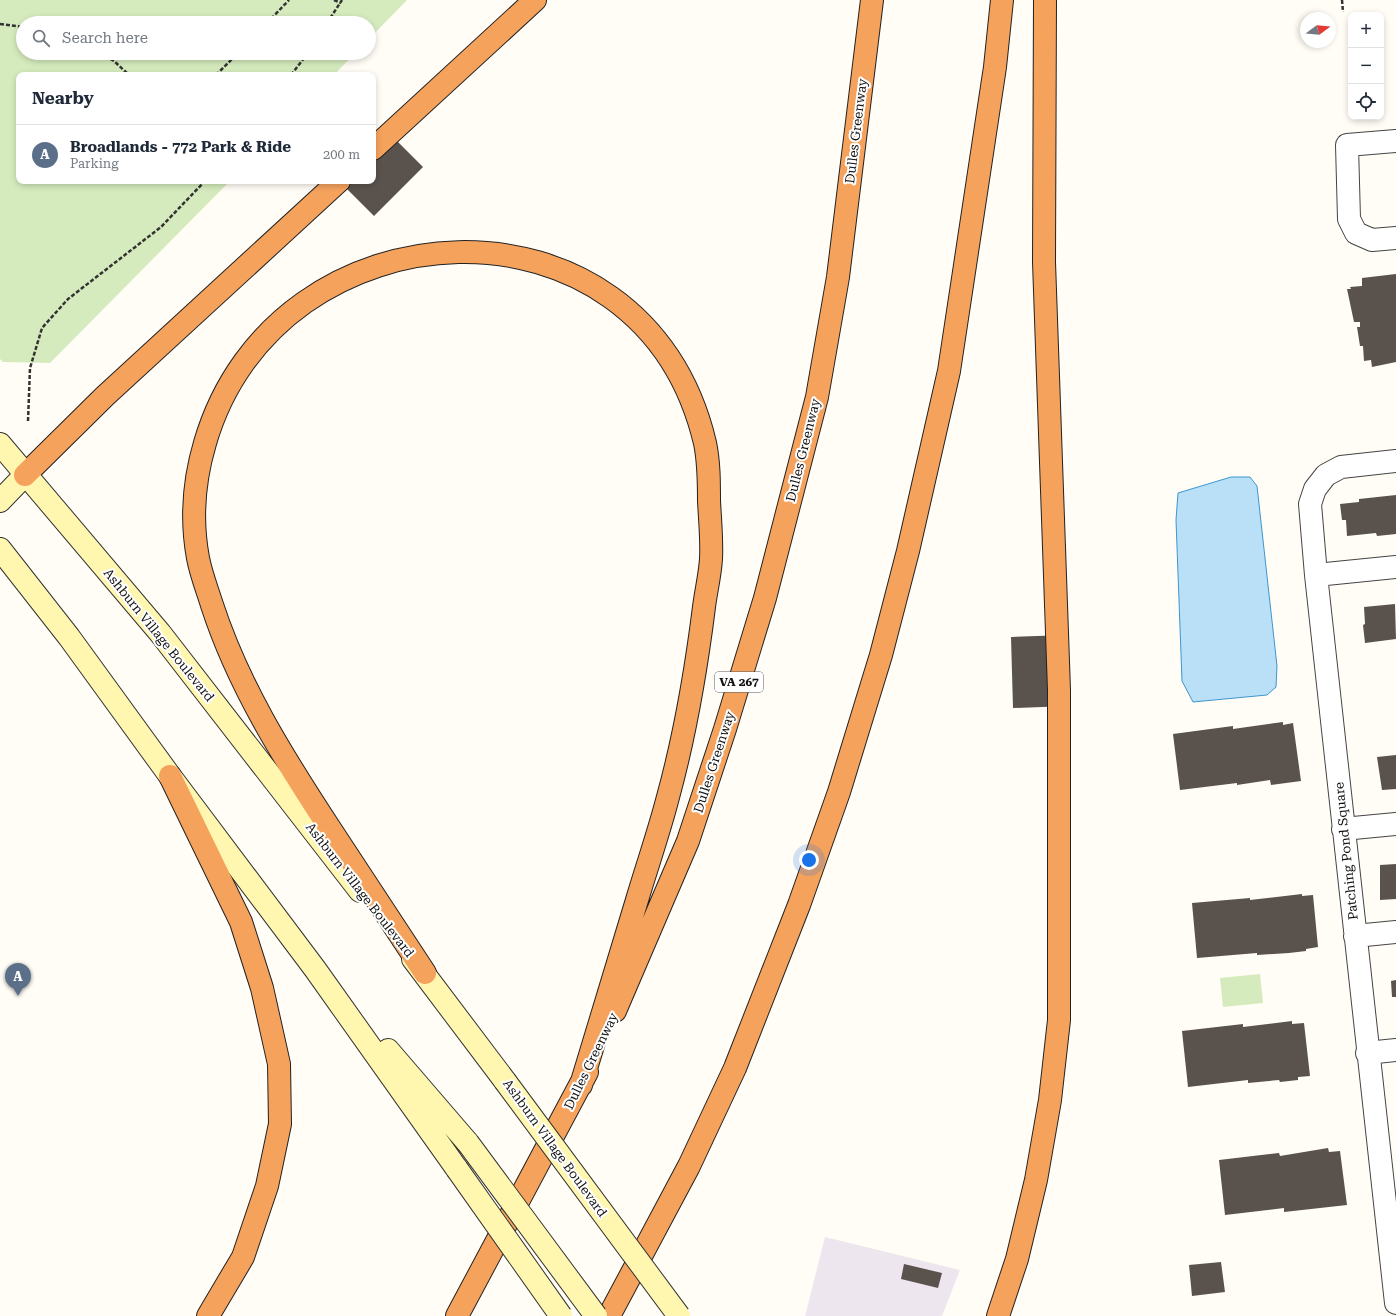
<!DOCTYPE html>
<meta charset="utf-8">
<style>
:root{--surface:#fff;--page:#f2f2f3;--text:#1f2937;--muted:#747a83;--line:#e0e1e3;--accent:#c4262e}
body{margin:0;font-family:"Roboto Serif",serif;background:var(--page);color:var(--text)}
.controls{position:absolute;right:12px;top:12px;display:grid;overflow:hidden;border-radius:8px;box-shadow:0 2px 6px #0003}
.controls button{width:36px;height:36px;display:grid;place-items:center;padding:0;border:0;border-bottom:1px solid var(--line);background:var(--surface);color:var(--text);font:20px sans-serif}
.compass{position:absolute;left:1300px;top:12px;width:36px;height:36px;border-radius:50%;background:var(--surface);box-shadow:0 2px 6px #0003;rotate:74deg}
.you{position:absolute;left:809px;top:860px;width:14px;height:14px;margin:-10px;border:3px solid #fff;border-radius:50%;background:#1a73e8;box-shadow:0 0 0 6px #1a73e833}
.badge{display:grid;place-items:center;width:26px;height:26px;border-radius:50%;background:var(--accent);color:#fff;font-size:13px;font-weight:700}
.pin{position:absolute;translate:-50% -33px;filter:drop-shadow(0 1px 2px #0008)}
.pin::after{content:'';position:absolute;top:21px;width:14px;height:12px;background:inherit;clip-path:polygon(0 0,100% 0,50% 100%)}
.list{margin:0;padding:0;list-style:none}
h2{display:flex;justify-content:space-between;align-items:center;height:52px;margin:0;padding:0 16px;font-size:17px}
h2 small{font-size:13px;font-weight:400;color:var(--muted)}
.list li{display:grid;grid-template-columns:26px 1fr auto;gap:12px;align-items:center;box-sizing:border-box;height:60px;padding:0 16px;border-top:1px solid var(--line)}
.list b{display:block;font-size:15px;white-space:nowrap}
.list p{margin:0;font-size:13px;white-space:nowrap;color:var(--muted)}
.list em{font-size:13px;font-style:normal;color:var(--muted)}
.icon{flex:none;width:22px;height:22px;fill:none;stroke:currentColor;stroke-width:2;stroke-linecap:round;stroke-linejoin:round}
.map{position:relative;flex:none;width:1396px;height:1316px;overflow:hidden}
.search{position:absolute;background:var(--surface);box-shadow:0 2px 6px #0003;left:16px;top:16px;width:360px;height:44px;display:flex;align-items:center;gap:10px;box-sizing:border-box;padding:0 14px;border-radius:22px;color:var(--muted);font-size:15px}
.panel{position:absolute;background:var(--surface);box-shadow:0 2px 6px #0003;left:16px;top:72px;width:360px;height:112px;border-radius:8px}
.map>svg:first-child{display:block}
.industrial{fill:#eee6ef}
.green{fill:#d5ebbd}
.water{fill:#b9e0f7;stroke:#3f96cf}
.building{fill:#5a524d}
.lines{fill:none;stroke-linecap:round;stroke-linejoin:round}
.street-casing{stroke:#444;stroke-width:24}
.secondary-casing{stroke:#333;stroke-width:24}
.highway-casing{stroke:#222;stroke-width:24}
.path{stroke:#333;stroke-width:2.5;stroke-dasharray:4 2;stroke-linecap:butt}
.street{stroke:#fff;stroke-width:22}
.secondary{stroke:#fff6b0;stroke-width:22}
.highway{stroke:#f5a25d;stroke-width:22}
.secondary-bridge-casing{stroke:#333;stroke-width:24;stroke-linecap:butt}
.secondary-bridge{stroke:#fff6b0;stroke-width:22}
.labels{text-anchor:middle;dominant-baseline:central;stroke-width:4;stroke-linejoin:round;paint-order:stroke}
.shield{fill:#fff;stroke:#585858;stroke-width:1}
.shield-label{font-size:12px;font-weight:bold;fill:#111}
.street-label{font-size:13px;fill:#111;stroke:#fff}
</style>
<div class="map">
<svg width="1396" height="1316" viewBox="0 0 1396 1316">
<rect width="100%" height="100%" fill="#fffdf5"/>
<path class="industrial" d="M825 1237 960 1270 942 1316H805Z"/>
<path class="green" d="M0 0H407L369 39V23H23V53H355L334 75H19V181H230L50 363 3 362 0 359Z
M1260 974 1263 1003 1223 1007 1220 978Z"/>
<path class="water" d="M1231 477H1250L1257 486 1277 666 1276 687 1267 695 1193 702 1182 681 1176 520 1178 493Z"/>
<path class="building" d="M383 127 423 167 374 216 339 181H373V137Z
M1396 274V362L1372 367 1371 360 1364 361 1363 346H1360L1357 327H1360V322H1354L1347 289H1351L1350 287 1362 286V278Z
M1396 495V534L1377 536 1376 533 1347 536 1346 520H1342L1340 504 1359 502V499Z
M1395 604 1396 639 1365 643 1363 625 1365 624 1364 607Z
M1066 635 1069 706 1013 708 1011 637Z
M1283 722V725L1293 723 1301 781 1271 785 1270 780 1237 785V783L1180 790 1173 734 1233 726V729Z
M1396 755V789L1382 790 1377 757Z
M1396 864V899L1380 900V865Z
M1302 894V896L1313 895 1318 947 1306 949V951L1289 953 1257 955V953L1197 958 1192 903 1250 898V900Z
M1396 980V997H1392L1391 981Z
M1292 1021V1024L1304 1023 1310 1076 1298 1077V1080L1280 1082 1279 1080 1248 1083V1080L1188 1087 1182 1031 1243 1024V1027Z
M1328 1148 1329 1152 1340 1151 1347 1205 1284 1212V1208L1225 1215 1219 1160 1279 1153 1280 1156Z
M1221 1262 1225 1292 1192 1296 1189 1265Z
M904 1264 942 1273 938 1288 901 1279Z"/>
<g class="lines">
<g class="street-casing">
<path id="street" d="M1396 141 1347 145 1349 219 1356 233 1372 240 1396 238
M1396 461 1341 467 1326 475 1315 489 1310 504 1316 575 1396 1303
M1316 575 1396 567
M1343 829 1396 824
M1355 936 1396 932
M1367 1053 1396 1050"/>
</g>
<g class="secondary-casing">
<path id="secondary" d="M0 444 160 633 360 891
M0 501 25 475
M0 549 69 637 170 776 315 969 457 1169
M413 959 505 1081
M388 1050 468 1143"/>
</g>
<g class="highway-casing">
<path id="highway" d="M373 149 535 0
M25 475 105 396 339 181
M170 776 241 922 262 988 279 1064 280 1124 267 1186 243 1257 208 1316
M425 973C393 925 361 876 329 827 283 757 238 685 212 605 207 589 201 574 198 558 191 520 194 480 205 443 276 198 643 179 705 443 709 462 709 481 709 501 710 520 712 540 711 559 710 575 706 591 704 607 696 671 685 735 668 797 659 832 647 866 637 900 618 961 600 1023 581 1085
M615 1011 688 841 725 729 765 598 817 397 838 277 872 0
M457 1316 587 1072
M609 1316 689 1166 735 1068 799 905 839 792 881 655 908 551 949 371 995 67 1002 0
M998 1316 1017 1259 1036 1180 1050 1100 1059 1020V690L1044 262 1045 0"/>
</g>
<path class="path" d="M334 0 341 3
M1342 0 1343 12
M267 23 289 0
M327 23 342 0
M0 24 23 27
M100 53 114 61 129 75
M216 75 238 53
M291 75 308 53
M28 421 30 368 42 328 68 299 161 227 205 181"/>
<use href="#street" class="street"/>
<use href="#secondary" class="secondary"/>
<use href="#highway" class="highway"/>
<g class="secondary-bridge-casing">
<path id="secondary-bridge" d="M505 1081 679 1316
M468 1143 596 1316
M457 1169 561 1316"/>
</g>
<use href="#secondary-bridge" class="secondary-bridge"/>
</g>
<g class="labels">
<rect class="shield" x="715" y="672" width="48" height="20" rx="3"/>
<g class="shield-label">
<text x="739" y="682">VA 267</text>
</g>
<g class="street-label">
<text transform="translate(856 131) rotate(-83)">Dulles Greenway</text>
<text transform="translate(803 450) rotate(-76)">Dulles Greenway</text>
<text transform="translate(159 635) rotate(51)">Ashburn Village Boulevard</text>
<text transform="translate(714 762) rotate(-72)">Dulles Greenway</text>
<text transform="translate(1346 851) rotate(-96)">Patching Pond Square</text>
<text transform="translate(360 890) rotate(52)">Ashburn Village Boulevard</text>
<text transform="translate(591 1061) rotate(-64)">Dulles Greenway</text>
<text transform="translate(555 1148) rotate(54)">Ashburn Village Boulevard</text>
</g>
</g>
</svg>
<div class="controls">
<button>+</button>
<button>−</button>
<button><svg class="icon" aria-label="locate" viewBox="0 0 24 24"><circle cx="12" cy="12" r="6"/><path d="M12 2v4M12 18v4M2 12h4M18 12h4"/></svg></button>
</div>
<svg class="compass" viewBox="-18 -18 36 36"><path d="M0-13l5 13h-10z" fill="#e53935"/><path d="M0 13l5-13h-10z" fill="#747a83"/></svg>
<div class="you"></div>
<div class="pin badge" style="left:18px;top:996px;background:#5c6f8a">A</div>
<div class="search"><svg class="icon" aria-label="search" viewBox="0 0 24 24"><circle cx="10" cy="10" r="6"/><path d="M15 15l6 6"/></svg>Search here</div>
<section class="panel">
<h2>Nearby<small></small></h2>
<ul class="list">
<li><span class="badge" style="background:#5c6f8a">A</span><div><b>Broadlands - 772 Park &amp; Ride</b><p>Parking</p></div><em>200 m</em></li>
</ul>
</section>
</div>
